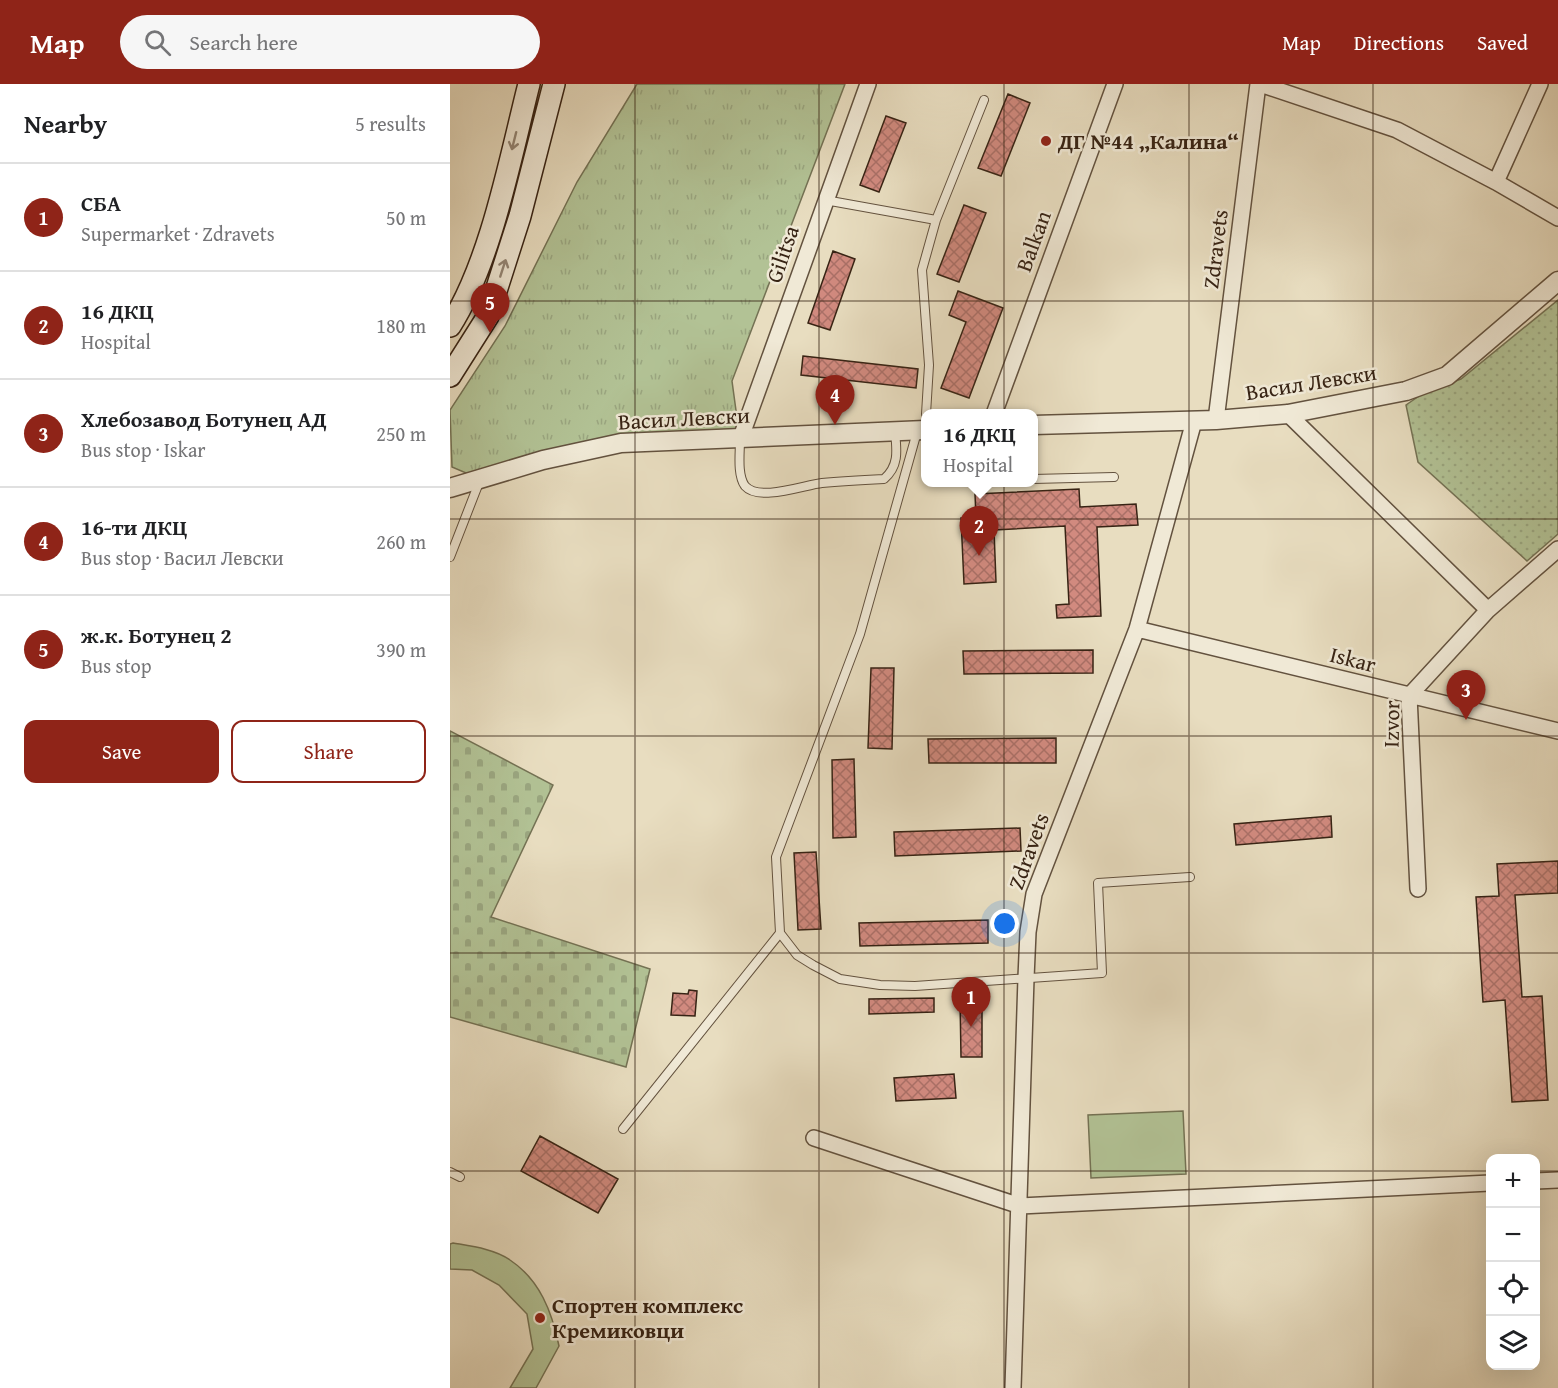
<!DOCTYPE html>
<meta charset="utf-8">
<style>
:root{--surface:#fff;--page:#f6f6f6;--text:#202124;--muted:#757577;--line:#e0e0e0;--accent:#8f2418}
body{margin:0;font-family:"Gentium Book Plus",serif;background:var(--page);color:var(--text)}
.controls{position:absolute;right:18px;bottom:18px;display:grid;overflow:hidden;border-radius:12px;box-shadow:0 6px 24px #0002}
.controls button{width:54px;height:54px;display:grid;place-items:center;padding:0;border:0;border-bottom:2px solid var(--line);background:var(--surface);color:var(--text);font:30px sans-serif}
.you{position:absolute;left:555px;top:840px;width:21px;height:21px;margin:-15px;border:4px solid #fff;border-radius:50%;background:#1a73e8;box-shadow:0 0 0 9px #1a73e833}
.badge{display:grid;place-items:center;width:39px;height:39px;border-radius:50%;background:var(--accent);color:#fff;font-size:20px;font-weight:700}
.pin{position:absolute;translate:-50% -50px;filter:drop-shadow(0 2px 3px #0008)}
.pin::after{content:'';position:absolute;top:32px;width:21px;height:18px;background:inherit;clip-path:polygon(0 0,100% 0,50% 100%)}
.popup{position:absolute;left:471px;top:325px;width:117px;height:78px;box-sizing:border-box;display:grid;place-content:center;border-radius:12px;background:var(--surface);filter:drop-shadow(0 2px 4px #0005);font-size:20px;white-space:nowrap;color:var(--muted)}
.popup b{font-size:22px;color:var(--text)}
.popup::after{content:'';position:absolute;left:50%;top:100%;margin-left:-12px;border:12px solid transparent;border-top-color:var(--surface)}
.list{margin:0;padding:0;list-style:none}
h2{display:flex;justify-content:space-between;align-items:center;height:78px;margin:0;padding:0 24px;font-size:26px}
h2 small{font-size:20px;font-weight:400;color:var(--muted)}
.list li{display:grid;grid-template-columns:39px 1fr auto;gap:18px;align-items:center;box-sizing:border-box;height:108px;padding:0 24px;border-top:2px solid var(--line)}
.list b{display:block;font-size:22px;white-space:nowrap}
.list p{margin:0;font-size:20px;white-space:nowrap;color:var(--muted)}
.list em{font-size:20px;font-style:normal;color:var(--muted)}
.actions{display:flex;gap:12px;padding:18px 24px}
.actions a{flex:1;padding:14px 0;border:2px solid var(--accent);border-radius:12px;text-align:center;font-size:21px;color:var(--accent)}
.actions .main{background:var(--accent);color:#fff}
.icon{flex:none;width:33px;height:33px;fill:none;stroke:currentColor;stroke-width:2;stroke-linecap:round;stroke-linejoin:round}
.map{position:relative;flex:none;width:1108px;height:1304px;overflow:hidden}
header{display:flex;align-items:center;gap:36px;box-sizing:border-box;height:84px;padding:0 30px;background:var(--accent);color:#fff}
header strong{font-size:28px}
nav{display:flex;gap:33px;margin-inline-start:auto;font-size:21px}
.search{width:420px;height:54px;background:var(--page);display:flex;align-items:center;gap:15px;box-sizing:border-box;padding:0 21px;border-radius:33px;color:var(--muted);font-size:22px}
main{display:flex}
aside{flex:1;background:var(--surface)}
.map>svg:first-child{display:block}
.grass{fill:url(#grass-tufts);stroke:#747254;stroke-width:1.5}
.cemetery{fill:url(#cemetery-stones);stroke:#747254;stroke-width:1.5}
.park{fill:url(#park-dots);stroke:#747254;stroke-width:1.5}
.garden{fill:#b2c295;stroke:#747254;stroke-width:1.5}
.building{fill:url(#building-cross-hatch);stroke:#372314;stroke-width:1.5}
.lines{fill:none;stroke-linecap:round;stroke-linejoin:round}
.service-casing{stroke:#63523f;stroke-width:10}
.minor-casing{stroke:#63523f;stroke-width:18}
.tertiary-casing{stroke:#63523f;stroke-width:21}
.secondary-casing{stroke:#372314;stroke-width:24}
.service{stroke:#f0e9d6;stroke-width:8}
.minor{stroke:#f0e9d6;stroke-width:15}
.tertiary{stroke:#f0e9d6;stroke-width:18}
.secondary{stroke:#f0e9d6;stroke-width:21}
.oneway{stroke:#948675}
.grid{fill:none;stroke:#372314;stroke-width:1.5;stroke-opacity:0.55}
.poi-dot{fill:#8f2418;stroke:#f0e9d6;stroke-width:2}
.labels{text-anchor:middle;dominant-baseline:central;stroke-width:5;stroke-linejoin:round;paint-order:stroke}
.poi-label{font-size:22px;font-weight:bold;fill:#372314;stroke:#f0e9d6;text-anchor:start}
.street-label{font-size:22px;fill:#372314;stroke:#f0e9d6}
</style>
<header>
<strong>Map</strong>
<div class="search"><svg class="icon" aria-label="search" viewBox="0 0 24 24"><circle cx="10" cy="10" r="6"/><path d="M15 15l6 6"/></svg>Search here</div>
<nav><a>Map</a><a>Directions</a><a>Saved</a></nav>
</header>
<main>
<aside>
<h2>Nearby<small>5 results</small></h2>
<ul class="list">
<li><span class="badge">1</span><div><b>СБА</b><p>Supermarket · Zdravets</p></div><em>50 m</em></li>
<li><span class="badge">2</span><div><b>16 ДКЦ</b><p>Hospital</p></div><em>180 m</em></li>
<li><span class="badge">3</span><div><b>Хлебозавод Ботунец АД</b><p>Bus stop · Iskar</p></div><em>250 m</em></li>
<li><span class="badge">4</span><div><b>16-ти ДКЦ</b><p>Bus stop · Васил Левски</p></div><em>260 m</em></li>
<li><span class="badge">5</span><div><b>ж.к. Ботунец 2</b><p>Bus stop</p></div><em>390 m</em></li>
</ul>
<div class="actions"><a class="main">Save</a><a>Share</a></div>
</aside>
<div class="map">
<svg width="1108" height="1304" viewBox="0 0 1108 1304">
<defs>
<pattern id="grass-tufts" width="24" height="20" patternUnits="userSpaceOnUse" patternTransform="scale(1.5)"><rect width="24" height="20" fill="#b2c295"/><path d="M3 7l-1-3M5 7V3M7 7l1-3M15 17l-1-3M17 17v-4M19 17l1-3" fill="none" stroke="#9aa680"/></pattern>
<pattern id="cemetery-stones" width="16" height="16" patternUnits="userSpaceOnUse" patternTransform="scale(1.5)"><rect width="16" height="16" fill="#b2c295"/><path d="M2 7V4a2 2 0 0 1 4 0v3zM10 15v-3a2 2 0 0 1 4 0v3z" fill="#9aa680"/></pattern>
<pattern id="park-dots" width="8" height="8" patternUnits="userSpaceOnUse" patternTransform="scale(1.5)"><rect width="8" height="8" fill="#b2c295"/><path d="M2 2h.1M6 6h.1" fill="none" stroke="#9aa680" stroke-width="1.8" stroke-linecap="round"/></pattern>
<pattern id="building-cross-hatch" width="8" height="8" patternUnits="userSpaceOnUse" patternTransform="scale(1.5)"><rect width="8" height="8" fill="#d18a7f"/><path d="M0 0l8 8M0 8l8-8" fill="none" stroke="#aa7067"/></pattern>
</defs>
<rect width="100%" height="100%" fill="#e8ddc0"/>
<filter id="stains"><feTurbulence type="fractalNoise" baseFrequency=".00333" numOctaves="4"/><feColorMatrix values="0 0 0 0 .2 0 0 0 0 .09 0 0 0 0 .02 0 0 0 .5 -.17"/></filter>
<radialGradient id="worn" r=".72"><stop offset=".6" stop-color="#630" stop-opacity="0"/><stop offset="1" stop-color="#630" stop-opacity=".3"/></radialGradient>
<path class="grass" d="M187 0H395L282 297 290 356 171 359 30 395 2 383 0 326 55 242 127 98Z"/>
<path class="cemetery" d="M0 647 103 701 41 833 200 885 176 983 0 933Z"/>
<path class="park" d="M1108 216V450L1077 477 968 378 956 321 975 308 1011 295Z"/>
<path class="garden" d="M733 1027 736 1090 641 1094 638 1031Z
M3 1159C20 1162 45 1165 60 1176 90 1196 102 1228 109 1262L86 1304H60L83 1265 77 1230 49 1201 22 1186 0 1185V1160Z"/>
<path class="building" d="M558 10 580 19 551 92 528 84Z
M436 32 456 39 429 108 410 101Z
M514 121 536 129 509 198 487 190Z
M383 167 405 175 380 246 358 239Z
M508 207 553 224 519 314 491 304 516 238 499 231Z
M353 272 468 285 466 304 351 291Z
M629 405 630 423 686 420 688 441 647 443 651 532 607 534 606 521 619 520 615 442 544 446 546 498 514 500 511 434H526L525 410Z
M643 566V589L514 590 513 567Z
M421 584H444L442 665 418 664Z
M606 654V679H479L478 655Z
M404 675 406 753 383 754 382 676Z
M881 732 882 753 786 761 784 740Z
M570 744 571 767 445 772 444 748Z
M366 768 371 845 348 846 344 769Z
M1108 777V809L1065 811 1072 913 1092 912 1098 1016 1062 1018 1055 916 1033 918 1026 813 1049 812 1047 780Z
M538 836V859L410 862 409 839Z
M239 906 247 907 245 932 221 931 223 909 238 910Z
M484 914V928L419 930V915Z
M510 914H532V973H511Z
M504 990 506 1014 446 1017 444 994Z
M90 1052 168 1095 148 1129 71 1087Z"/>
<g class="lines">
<g class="service-casing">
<path id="service" d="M375 116 486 136
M476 330 479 281 472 186 486 136 534 16
M467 348 410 550 326 773 330 849 347 871 363 881 390 895 430 901 465 902 652 889 648 799 740 793
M290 356C290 369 287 391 295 402 309 418 354 401 372 399 393 397 413 396 434 395 449 382 447 367 445 348
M583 395 664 393
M0 473 30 396
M173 1045 330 849
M0 1088 10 1093"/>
</g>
<g class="minor-casing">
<path id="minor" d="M810 0 947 46 1046 98 1108 134
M1046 98 1090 0
M544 330 665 0
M838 330 1038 526
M766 336 808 0
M290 356 418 0
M687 545 1108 647
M968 805 959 612 1038 526 1108 465
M364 1054 570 1122 1040 1099
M1086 1097 1108 1096
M563 1304 576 894 578 848 584 810 687 545 744 337"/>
</g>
<g class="tertiary-casing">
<path id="tertiary" d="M583 341 766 336 838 330 956 307 997 292 1108 197
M0 404 93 376 171 359 475 346"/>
</g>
<g class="secondary-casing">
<path id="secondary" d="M0 242C41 178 60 75 79 0
M0 292 38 232 70 132 104 0"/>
</g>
<use href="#service" class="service"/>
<use href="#minor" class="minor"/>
<use href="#tertiary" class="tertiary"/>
<use href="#secondary" class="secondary"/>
</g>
<defs><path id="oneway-shaft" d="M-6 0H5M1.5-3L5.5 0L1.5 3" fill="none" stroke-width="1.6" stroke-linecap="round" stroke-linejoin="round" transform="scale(1.5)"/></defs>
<g class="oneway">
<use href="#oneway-shaft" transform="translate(64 57) rotate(104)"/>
<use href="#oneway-shaft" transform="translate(53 184) rotate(-72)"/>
</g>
<path class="grid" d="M185 0V1304M369 0V1304M554 0V1304M739 0V1304M923 0V1304M0 217H1108M0 435H1108M0 652H1108M0 869H1108M0 1087H1040M1086 1087H1108"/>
<g class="poi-dot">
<circle cx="596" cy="57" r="6"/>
<circle cx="90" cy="1234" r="6"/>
</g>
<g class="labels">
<g class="poi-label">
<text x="608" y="57">ДГ №44 „Калина“</text>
<text x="102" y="1221">Спортен комплекс<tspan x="102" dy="25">Кремиковци</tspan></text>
</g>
<g class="street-label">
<text transform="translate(583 157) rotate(-70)">Balkan</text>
<text transform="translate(765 165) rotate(-83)">Zdravets</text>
<text transform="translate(332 170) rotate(-71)">Gilitsa</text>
<text transform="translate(861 298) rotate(-9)">Васил Левски</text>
<text transform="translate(234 334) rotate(-3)">Васил Левски</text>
<text transform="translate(903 575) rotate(14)">Iskar</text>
<text transform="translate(941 640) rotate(-89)">Izvor</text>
<text transform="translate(578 767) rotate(-70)">Zdravets</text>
</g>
</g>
<rect width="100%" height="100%" filter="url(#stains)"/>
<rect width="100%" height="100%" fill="url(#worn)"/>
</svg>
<div class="controls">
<button>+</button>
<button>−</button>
<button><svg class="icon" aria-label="locate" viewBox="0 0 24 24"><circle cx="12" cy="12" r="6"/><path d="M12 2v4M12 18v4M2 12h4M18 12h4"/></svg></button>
<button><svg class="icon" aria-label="layers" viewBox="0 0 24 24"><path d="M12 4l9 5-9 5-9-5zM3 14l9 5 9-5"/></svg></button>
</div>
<div class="you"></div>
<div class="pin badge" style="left:521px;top:943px">1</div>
<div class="pin badge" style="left:529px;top:472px">2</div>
<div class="popup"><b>16 ДКЦ</b>Hospital</div>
<div class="pin badge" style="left:1016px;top:636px">3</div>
<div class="pin badge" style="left:385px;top:341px">4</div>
<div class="pin badge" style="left:40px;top:249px">5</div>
</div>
</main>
